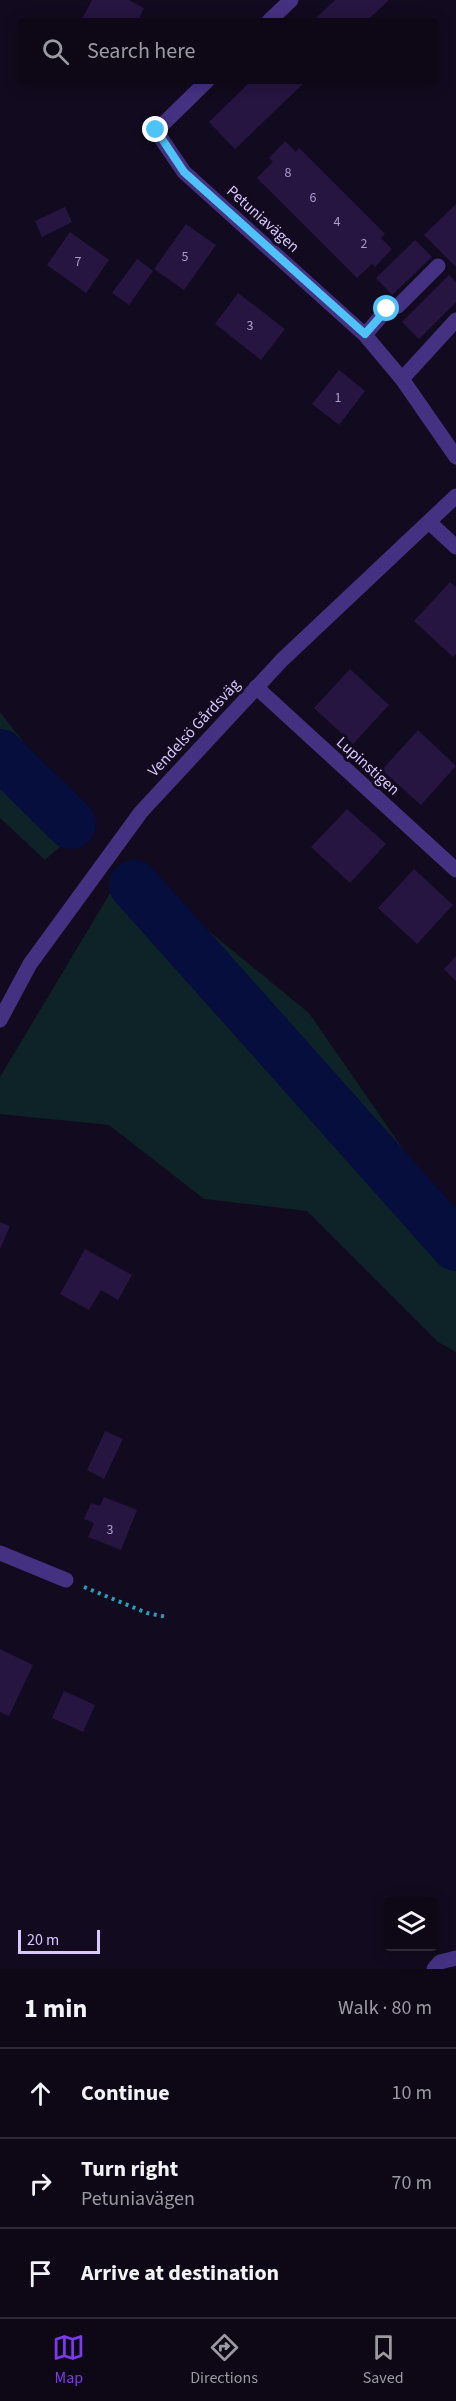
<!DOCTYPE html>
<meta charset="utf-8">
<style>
:root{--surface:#0e0816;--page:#17111f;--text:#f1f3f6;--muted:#9b9aa1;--line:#2e2935;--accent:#7c3aed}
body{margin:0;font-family:"Source Sans 3",sans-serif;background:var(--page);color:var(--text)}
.controls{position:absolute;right:18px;bottom:18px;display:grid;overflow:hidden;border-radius:6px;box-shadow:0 3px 15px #0003}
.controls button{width:54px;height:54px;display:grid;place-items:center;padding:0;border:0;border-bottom:2px solid var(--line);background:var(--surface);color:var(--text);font:30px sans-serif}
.scale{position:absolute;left:18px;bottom:15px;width:82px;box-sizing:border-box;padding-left:6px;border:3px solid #d9c7ff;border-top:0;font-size:16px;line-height:21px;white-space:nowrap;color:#d9c7ff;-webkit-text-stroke:4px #120a1e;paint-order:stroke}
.stop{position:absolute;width:18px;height:18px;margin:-14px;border:4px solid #4fc3f7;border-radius:50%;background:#fff}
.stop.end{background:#4fc3f7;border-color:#fff;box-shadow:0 2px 6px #0008}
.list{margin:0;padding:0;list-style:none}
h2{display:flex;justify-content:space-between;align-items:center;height:78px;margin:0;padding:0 24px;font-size:26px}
h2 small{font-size:20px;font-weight:400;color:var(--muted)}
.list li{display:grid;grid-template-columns:39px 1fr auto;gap:18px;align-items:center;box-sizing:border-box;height:90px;padding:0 24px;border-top:2px solid var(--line)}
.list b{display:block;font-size:22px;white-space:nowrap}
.list p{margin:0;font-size:20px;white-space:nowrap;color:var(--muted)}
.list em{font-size:20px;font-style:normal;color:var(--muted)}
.icon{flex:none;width:33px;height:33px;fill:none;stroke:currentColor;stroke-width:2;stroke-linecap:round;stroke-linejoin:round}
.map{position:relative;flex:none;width:456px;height:1969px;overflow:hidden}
.search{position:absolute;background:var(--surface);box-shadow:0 3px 15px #0003;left:18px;right:18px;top:18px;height:66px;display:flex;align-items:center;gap:15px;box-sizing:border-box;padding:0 21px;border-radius:6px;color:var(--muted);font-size:22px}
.sheet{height:348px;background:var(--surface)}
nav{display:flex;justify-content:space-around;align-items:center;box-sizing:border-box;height:84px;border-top:2px solid var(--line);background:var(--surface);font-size:16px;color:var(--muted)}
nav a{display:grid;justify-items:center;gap:3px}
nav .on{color:var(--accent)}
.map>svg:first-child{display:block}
.green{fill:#0d2328}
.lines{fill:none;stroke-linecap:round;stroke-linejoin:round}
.river{stroke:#050e3c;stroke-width:50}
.building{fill:#261540}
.path{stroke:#23a1b7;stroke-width:4;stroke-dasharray:3 4.5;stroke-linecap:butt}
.minor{stroke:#453181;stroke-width:15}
.route{stroke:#4fc3f7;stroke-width:8}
.labels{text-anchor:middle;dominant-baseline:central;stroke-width:6;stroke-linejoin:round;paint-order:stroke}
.number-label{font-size:14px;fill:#ac9acf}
.street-label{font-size:16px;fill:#d9c7ff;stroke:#120a1e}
</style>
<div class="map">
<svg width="456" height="1969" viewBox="0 0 456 1969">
<rect width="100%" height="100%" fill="#120a1e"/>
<path class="green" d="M0 712 87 823 45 860 0 818Z
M112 890 178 906 309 1013 439 1201 456 1208V1352L438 1342 307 1211 204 1199 109 1125 0 1114V1077Z"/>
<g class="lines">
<path class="river" d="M0 754 71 824
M134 885 456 1246"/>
</g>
<path class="building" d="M92 0H129L144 8 138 21H81Z
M335 0H389L367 21H319L316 18Z
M251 81H306L235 149 209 122Z
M285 141 296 152 299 148 385 234 381 238 392 249 375 267 372 264 357 278 257 178 273 162 269 158Z
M456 204V267L424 235Z
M65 207 72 222 42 237 35 221Z
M186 224 216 245 184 290 154 269Z
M70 232 109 260 86 293 47 265Z
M415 240 432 257 392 295 376 278Z
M137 259 153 271 129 305 112 293Z
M449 275 456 282V302L419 339 402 322Z
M238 293 285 329 261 360 215 324Z
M339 370 365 391 339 425 312 404Z
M450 582 456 587V654L453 657 414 621Z
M350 669 389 705 353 744 314 708Z
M418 730 456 766 421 805 382 770Z
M347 809 386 844 350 883 311 847Z
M414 869 453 905 417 944 378 908Z
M456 956V981L444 969Z
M0 1222 10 1226 0 1249Z
M85 1249 132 1275 118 1300 101 1290 89 1310 60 1294Z
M105 1431 123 1439 104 1479 87 1470Z
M104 1497 137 1510 121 1550 88 1537 94 1523 84 1519 91 1503 100 1506Z
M0 1649 33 1665 9 1716 0 1712Z
M64 1691 95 1705 83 1732 52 1718Z"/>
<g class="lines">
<path class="path" d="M84 1587 147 1613 167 1617"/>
<path class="minor" d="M269 21 291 0
M207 81 156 131 184 172 365 335 402 379 456 457
M365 335 387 309 398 306 438 266
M402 379 456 320
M429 522 456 547
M256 687 456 870
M0 1020 30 964 141 812 282 660 456 496
M0 1553 66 1580
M434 1969 440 1962 456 1958"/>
</g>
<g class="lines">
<path class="route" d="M156 130 184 172 365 334 387 309"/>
</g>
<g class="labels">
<g class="number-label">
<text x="288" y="173">8</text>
<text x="313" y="198">6</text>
<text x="337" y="222">4</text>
<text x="364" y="244">2</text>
<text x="185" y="257">5</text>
<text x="78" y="262">7</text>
<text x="250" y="326">3</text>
<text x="338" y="398">1</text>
<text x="110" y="1530">3</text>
</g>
<g class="street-label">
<text transform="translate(263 219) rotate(42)">Petuniavägen</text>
<text transform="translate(194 728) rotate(-47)">Vendelsö Gårdsväg</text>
<text transform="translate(368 766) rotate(42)">Lupinstigen</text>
</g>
</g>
</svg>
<div class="controls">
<button><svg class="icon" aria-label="layers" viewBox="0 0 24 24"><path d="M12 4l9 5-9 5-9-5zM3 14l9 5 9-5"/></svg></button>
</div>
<div class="scale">20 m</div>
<div class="stop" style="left:387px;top:309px"></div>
<div class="stop end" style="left:156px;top:130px"></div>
<div class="search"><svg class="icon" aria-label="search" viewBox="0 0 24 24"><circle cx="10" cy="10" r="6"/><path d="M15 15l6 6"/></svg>Search here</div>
</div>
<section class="sheet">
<h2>1 min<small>Walk · 80 m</small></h2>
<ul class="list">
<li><svg class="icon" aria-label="ahead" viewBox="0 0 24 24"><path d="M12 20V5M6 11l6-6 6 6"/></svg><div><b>Continue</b></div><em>10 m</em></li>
<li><svg class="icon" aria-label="right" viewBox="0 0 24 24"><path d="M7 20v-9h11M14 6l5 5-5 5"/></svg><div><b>Turn right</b><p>Petuniavägen</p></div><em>70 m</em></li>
<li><svg class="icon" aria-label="arrive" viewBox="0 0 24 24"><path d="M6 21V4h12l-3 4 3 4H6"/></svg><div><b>Arrive at destination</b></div></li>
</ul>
</section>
<nav>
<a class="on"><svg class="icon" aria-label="map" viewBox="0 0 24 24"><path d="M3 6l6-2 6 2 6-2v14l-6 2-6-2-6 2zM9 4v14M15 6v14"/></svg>Map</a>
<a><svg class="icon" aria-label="directions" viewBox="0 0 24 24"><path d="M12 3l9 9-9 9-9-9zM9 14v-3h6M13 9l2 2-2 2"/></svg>Directions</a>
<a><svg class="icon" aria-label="saved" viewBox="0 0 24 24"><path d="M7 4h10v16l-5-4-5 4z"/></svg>Saved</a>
</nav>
